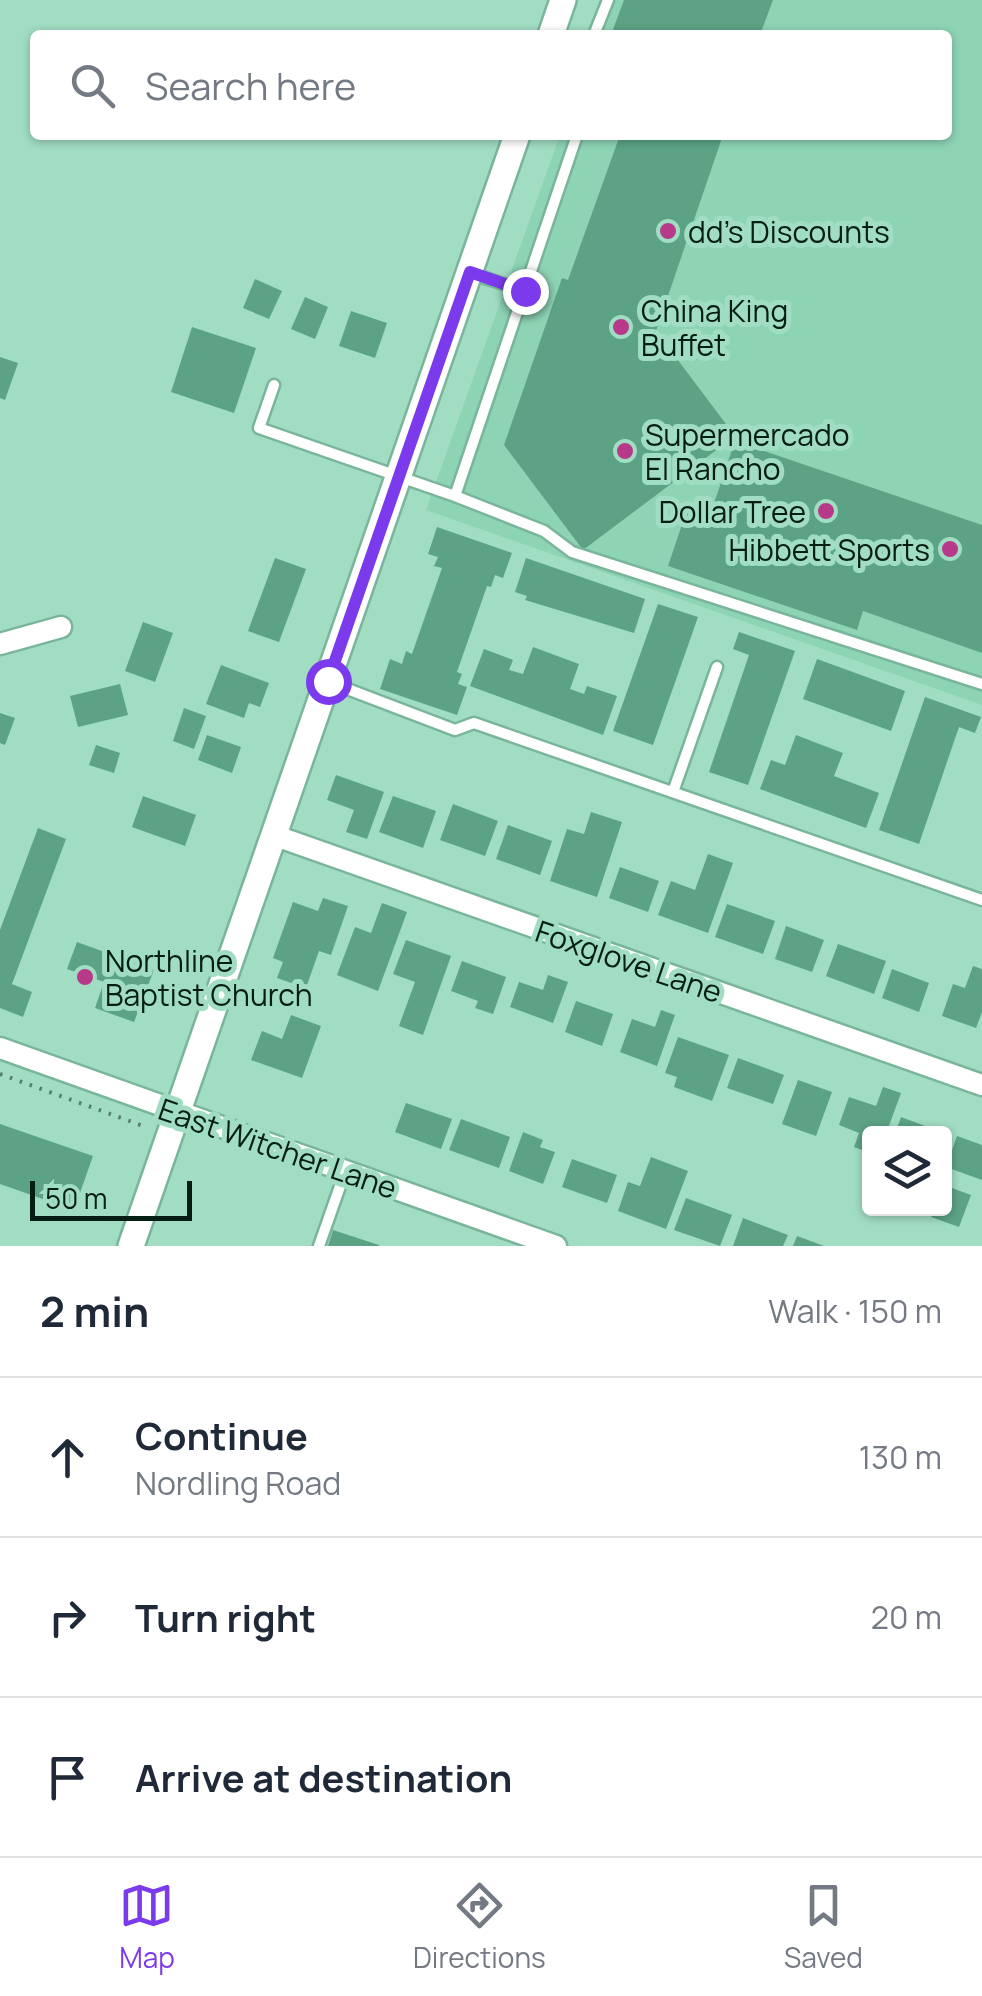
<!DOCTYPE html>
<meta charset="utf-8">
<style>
:root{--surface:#fff;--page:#f2f2f3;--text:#1f2937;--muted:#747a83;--line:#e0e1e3;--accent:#7c3aed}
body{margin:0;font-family:Manrope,sans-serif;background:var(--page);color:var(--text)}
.controls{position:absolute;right:30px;bottom:30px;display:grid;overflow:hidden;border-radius:10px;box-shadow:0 2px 8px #0004}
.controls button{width:90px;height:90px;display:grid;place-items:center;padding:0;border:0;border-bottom:2px solid var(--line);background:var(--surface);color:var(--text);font:50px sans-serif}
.scale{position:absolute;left:30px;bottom:25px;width:162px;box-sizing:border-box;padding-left:10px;border:5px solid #051e14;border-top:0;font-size:28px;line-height:35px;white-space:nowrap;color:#051e14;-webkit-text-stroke:8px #a0ddc2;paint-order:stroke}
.stop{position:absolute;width:30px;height:30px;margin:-22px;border:8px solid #7c3aed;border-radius:50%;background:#fff}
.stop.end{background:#7c3aed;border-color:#fff;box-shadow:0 2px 10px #0008}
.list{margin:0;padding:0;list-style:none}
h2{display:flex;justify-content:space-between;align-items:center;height:130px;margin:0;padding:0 40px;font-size:42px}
h2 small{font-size:32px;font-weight:400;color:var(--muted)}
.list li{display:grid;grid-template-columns:65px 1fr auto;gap:30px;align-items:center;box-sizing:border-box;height:160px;padding:0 40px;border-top:2px solid var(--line)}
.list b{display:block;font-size:38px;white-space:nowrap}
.list p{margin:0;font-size:32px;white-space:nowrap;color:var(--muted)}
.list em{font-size:32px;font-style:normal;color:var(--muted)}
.icon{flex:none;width:55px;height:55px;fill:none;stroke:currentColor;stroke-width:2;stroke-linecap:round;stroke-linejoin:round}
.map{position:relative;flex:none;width:982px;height:1246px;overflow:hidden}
.search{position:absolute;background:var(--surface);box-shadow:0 2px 8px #0004;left:30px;right:30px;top:30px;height:110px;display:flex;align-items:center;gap:25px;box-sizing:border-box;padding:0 35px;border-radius:10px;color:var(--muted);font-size:38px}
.sheet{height:610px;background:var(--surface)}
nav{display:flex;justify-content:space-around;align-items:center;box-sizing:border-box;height:140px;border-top:2px solid var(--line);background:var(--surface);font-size:28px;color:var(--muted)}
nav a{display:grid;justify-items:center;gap:5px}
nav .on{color:var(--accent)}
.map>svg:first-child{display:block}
.built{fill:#8dd4b5}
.building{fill:#5ca386}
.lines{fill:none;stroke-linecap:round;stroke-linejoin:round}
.service-casing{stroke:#79b59b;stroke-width:15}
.minor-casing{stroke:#79b59b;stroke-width:25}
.tertiary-casing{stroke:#79b59b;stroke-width:30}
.path{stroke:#547f6c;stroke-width:4;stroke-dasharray:2.5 8;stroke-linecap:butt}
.service{stroke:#fff;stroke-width:10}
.minor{stroke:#fff;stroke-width:20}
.tertiary{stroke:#fff;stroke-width:25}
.route{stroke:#7c3aed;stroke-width:12}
.poi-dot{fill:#b73a8a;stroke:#a0ddc2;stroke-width:4}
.labels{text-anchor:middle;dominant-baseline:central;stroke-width:10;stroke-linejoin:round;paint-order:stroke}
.poi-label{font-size:30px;fill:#051e14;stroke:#a0ddc2;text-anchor:start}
.street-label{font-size:30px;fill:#051e14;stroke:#a0ddc2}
</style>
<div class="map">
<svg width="982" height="1246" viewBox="0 0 982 1246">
<rect width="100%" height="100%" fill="#a0ddc2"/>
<path class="built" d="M608 0H982V705L426 510 560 135H947V35H595Z"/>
<path class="building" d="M624 0H773L760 35H611Z
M620 135H723L656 331 735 436 583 550 504 445 562 278 568 280Z
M255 279 282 291 269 319 243 308Z
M305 297 328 307 315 339 291 329Z
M351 311 387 323 375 358 339 346Z
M192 327 256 348 234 413 171 392Z
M0 357 18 363 5 400 0 398Z
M735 441 982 525V653L863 611 857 630 668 566 688 507 710 515Z
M437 527 512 553 503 578 495 575 491 587 487 586 457 672 462 674 458 684 467 687 457 715 380 689 390 659 402 664 406 651 412 654 442 568 434 566 438 557 428 554Z
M275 558 306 569 279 642 248 631Z
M526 558 645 599 634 633 525 600 527 596 515 592Z
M658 604 698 617 653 745 613 731Z
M143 622 173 633 155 682 125 671Z
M739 632 795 651 748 785 709 772 749 655 733 649Z
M533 647 579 664 570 689 584 694 587 686 617 696 603 735 470 686 484 649 513 660 509 670 523 674Z
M817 659 905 691 891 731 803 699Z
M221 665 269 683 260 707 249 703 244 718 206 704Z
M120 684 128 715 78 727 70 696Z
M925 697 981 717 975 733 959 727 919 844 879 830Z
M184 708 206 716 194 749 173 741Z
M0 713 15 718 5 745 0 743Z
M207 735 241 747 232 773 198 760Z
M796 735 843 753 834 776 879 793 866 828 760 789 771 760 785 765Z
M96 745 120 753 114 773 89 765Z
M336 775 384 792 367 839 346 832 354 810 327 800Z
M143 796 196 815 185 846 132 827Z
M393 796 436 811 423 848 379 832Z
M453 804 498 821 485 856 440 840Z
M591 812 622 822 597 897 550 881 567 829 584 834Z
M508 825 552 841 540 875 496 859Z
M38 828 66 839 12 984 32 992 23 1017 0 1008V930Z
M708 854 733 863 708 933 658 915 671 881 695 890Z
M620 867 659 881 648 912 609 898Z
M323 898 348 906 331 955 319 951 306 988 277 978 283 962 273 958 293 902 318 911Z
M382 903 407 912 378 991 337 975 355 927 371 933Z
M727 904 775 921 763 954 715 937Z
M786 926 824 940 812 972 775 959Z
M406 940 451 956 423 1035 399 1026 415 982 393 974Z
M77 942 154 970 134 1022 95 1008 104 982 67 969Z
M838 944 886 961 874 994 826 976Z
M462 961 506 977 493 1014 475 1008 478 1001 451 991Z
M973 966 982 969V1012L976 1028 942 1016 953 984 965 988Z
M892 969 929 983 919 1012 882 998Z
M548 975 568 982 553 1023 510 1007 519 982 543 990Z
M576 1001 613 1014 602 1046 565 1032Z
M661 1010 675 1015 657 1066 620 1052 632 1019 655 1027Z
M291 1015 321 1026 302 1078 251 1060 262 1031 282 1039Z
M678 1037 729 1055 712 1101 674 1087 677 1077 665 1073Z
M738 1058 784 1075 773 1104 727 1088Z
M798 1080 832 1092 816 1136 782 1124Z
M883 1087 901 1093 886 1134H870V1153L854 1147 859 1133 839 1125 849 1097 876 1106Z
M406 1103 452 1119 441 1149 395 1132Z
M901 1117 944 1133V1134H895Z
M461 1119 510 1137 499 1168 449 1150Z
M0 1124 93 1156 74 1210 0 1184Z
M523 1132 543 1140 540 1147 555 1152 543 1184 509 1171Z
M957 1136 982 1145V1180L946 1167Z
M651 1157 688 1171 666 1229 618 1211 628 1182 640 1186Z
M572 1159 617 1175 607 1203 562 1187Z
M944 1185 971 1195 959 1227 931 1217 934 1208H944Z
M686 1198 732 1215 720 1246 674 1230Z
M743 1218 788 1235 783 1246H733Z
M333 1230 379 1245V1246H328Z
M797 1236 824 1246H793Z"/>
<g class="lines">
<g class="service-casing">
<path id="service" d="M594 35 608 0
M470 273 525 291
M274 385 259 428 455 496 577 135
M455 496 544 531 572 552 982 684
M329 682 455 730 474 723 982 900
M673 792 717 667
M319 1246 345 1172"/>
</g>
<g class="minor-casing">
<path id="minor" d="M0 644 61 627
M276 836 982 1085
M0 1048 556 1246"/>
</g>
<g class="tertiary-casing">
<path id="tertiary" d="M551 35 563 0
M131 1246 517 135"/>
</g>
<path class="path" d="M0 1074 146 1127"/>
<use href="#service" class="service"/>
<use href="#minor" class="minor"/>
<use href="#tertiary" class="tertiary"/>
</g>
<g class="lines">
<path class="route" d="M328 681 470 272 525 291"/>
</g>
<g class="poi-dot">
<circle cx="668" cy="231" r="10"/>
<circle cx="621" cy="327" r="10"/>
<circle cx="625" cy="451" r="10"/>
<circle cx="826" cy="511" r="10"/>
<circle cx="950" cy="549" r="10"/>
<circle cx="85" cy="977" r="10"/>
</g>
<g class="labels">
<g class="poi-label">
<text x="688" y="231">dd's Discounts</text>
<text x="641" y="310">China King<tspan x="641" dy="34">Buffet</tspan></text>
<text x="645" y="434">Supermercado<tspan x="645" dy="34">El Rancho</tspan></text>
<text x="806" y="511" text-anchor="end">Dollar Tree</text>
<text x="930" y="549" text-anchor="end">Hibbett Sports</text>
<text x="105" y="960">Northline<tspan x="105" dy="34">Baptist Church</tspan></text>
</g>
<g class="street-label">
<text transform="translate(629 961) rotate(19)">Foxglove Lane</text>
<text transform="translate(278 1148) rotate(19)">East Witcher Lane</text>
</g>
</g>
</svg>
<div class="controls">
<button><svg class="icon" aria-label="layers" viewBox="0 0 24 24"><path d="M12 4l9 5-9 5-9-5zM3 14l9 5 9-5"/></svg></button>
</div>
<div class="scale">50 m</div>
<div class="stop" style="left:328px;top:681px"></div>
<div class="stop end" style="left:525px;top:291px"></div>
<div class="search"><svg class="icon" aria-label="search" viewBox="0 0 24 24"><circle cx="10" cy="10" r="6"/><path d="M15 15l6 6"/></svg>Search here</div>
</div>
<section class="sheet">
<h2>2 min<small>Walk · 150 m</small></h2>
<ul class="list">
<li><svg class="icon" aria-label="ahead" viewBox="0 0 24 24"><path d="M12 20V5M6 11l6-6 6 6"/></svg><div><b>Continue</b><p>Nordling Road</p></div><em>130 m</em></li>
<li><svg class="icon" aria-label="right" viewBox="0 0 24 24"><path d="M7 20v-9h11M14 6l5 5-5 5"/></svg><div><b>Turn right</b></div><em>20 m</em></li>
<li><svg class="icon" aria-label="arrive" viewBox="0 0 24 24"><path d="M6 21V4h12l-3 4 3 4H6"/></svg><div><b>Arrive at destination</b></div></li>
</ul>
</section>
<nav>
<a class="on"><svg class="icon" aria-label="map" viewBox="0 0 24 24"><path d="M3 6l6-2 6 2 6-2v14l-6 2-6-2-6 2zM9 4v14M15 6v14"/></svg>Map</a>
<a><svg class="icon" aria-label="directions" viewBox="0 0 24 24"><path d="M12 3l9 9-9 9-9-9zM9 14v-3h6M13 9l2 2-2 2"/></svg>Directions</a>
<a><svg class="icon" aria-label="saved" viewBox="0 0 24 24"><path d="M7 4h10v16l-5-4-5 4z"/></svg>Saved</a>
</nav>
